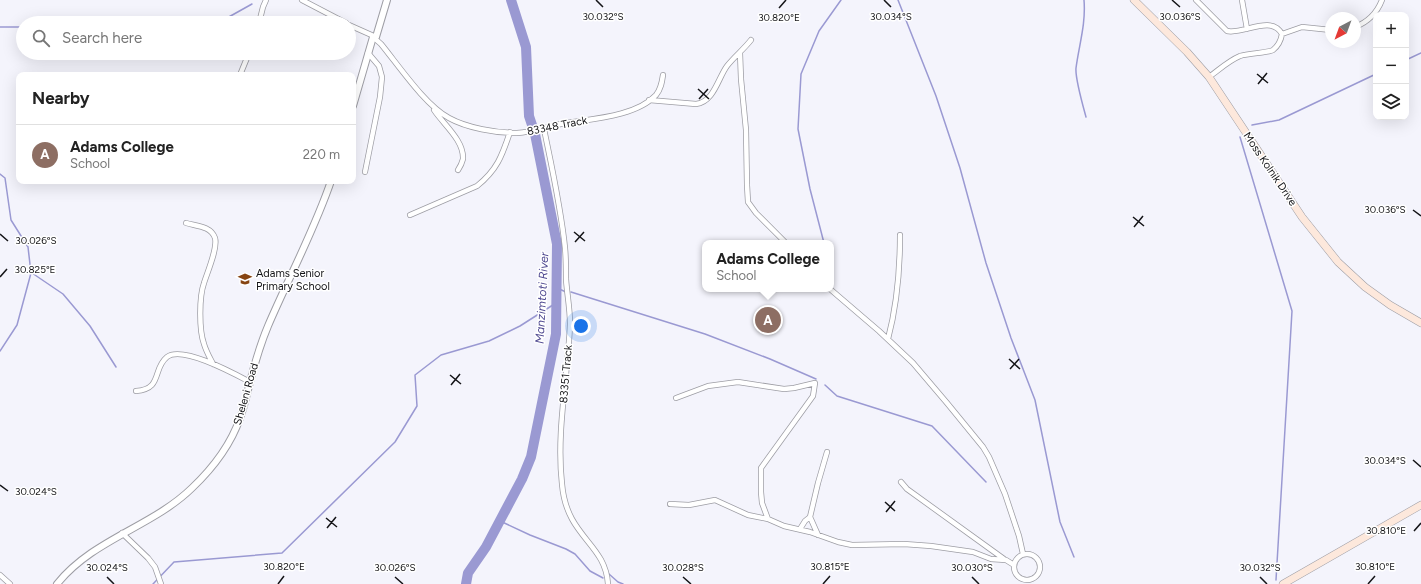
<!DOCTYPE html>
<meta charset="utf-8">
<style>
:root{--surface:#fff;--page:#f6f6f6;--text:#222;--muted:#767676;--line:#e0e0e0;--accent:#d93025}
body{margin:0;font-family:Figtree,sans-serif;background:var(--page);color:var(--text)}
.controls{position:absolute;right:12px;top:12px;display:grid;overflow:hidden;border-radius:8px;box-shadow:0 4px 16px #0002}
.controls button{width:36px;height:36px;display:grid;place-items:center;padding:0;border:0;border-bottom:1px solid var(--line);background:var(--surface);color:var(--text);font:20px sans-serif}
.compass{position:absolute;left:1325px;top:12px;width:36px;height:36px;border-radius:50%;background:var(--surface);box-shadow:0 4px 16px #0002;rotate:221deg}
.you{position:absolute;left:581px;top:326px;width:14px;height:14px;margin:-10px;border:3px solid #fff;border-radius:50%;background:#1a73e8;box-shadow:0 0 0 6px #1a73e833}
.badge{display:grid;place-items:center;width:26px;height:26px;border-radius:50%;background:var(--accent);color:#fff;font-size:13px;font-weight:700}
.pin{position:absolute;translate:-50% -50%;border:2px solid #fff;box-shadow:0 1px 4px #0006}
.popup{position:absolute;left:702px;top:240px;width:132px;height:52px;box-sizing:border-box;display:grid;place-content:center;border-radius:8px;background:var(--surface);filter:drop-shadow(0 1px 3px #0005);font-size:13px;white-space:nowrap;color:var(--muted)}
.popup b{font-size:15px;color:var(--text)}
.popup::after{content:'';position:absolute;left:50%;top:100%;margin-left:-8px;border:8px solid transparent;border-top-color:var(--surface)}
.list{margin:0;padding:0;list-style:none}
h2{display:flex;justify-content:space-between;align-items:center;height:52px;margin:0;padding:0 16px;font-size:17px}
h2 small{font-size:13px;font-weight:400;color:var(--muted)}
.list li{display:grid;grid-template-columns:26px 1fr auto;gap:12px;align-items:center;box-sizing:border-box;height:60px;padding:0 16px;border-top:1px solid var(--line)}
.list b{display:block;font-size:15px;white-space:nowrap}
.list p{margin:0;font-size:13px;white-space:nowrap;color:var(--muted)}
.list em{font-size:13px;font-style:normal;color:var(--muted)}
.icon{flex:none;width:22px;height:22px;fill:none;stroke:currentColor;stroke-width:2;stroke-linecap:round;stroke-linejoin:round}
.map{position:relative;flex:none;width:1421px;height:584px;overflow:hidden}
.search{position:absolute;background:var(--surface);box-shadow:0 4px 16px #0002;left:16px;top:16px;width:340px;height:44px;display:flex;align-items:center;gap:10px;box-sizing:border-box;padding:0 14px;border-radius:22px;color:var(--muted);font-size:15px}
.panel{position:absolute;background:var(--surface);box-shadow:0 4px 16px #0002;left:16px;top:72px;width:340px;height:112px;border-radius:8px}
.map>svg:first-child{display:block}
.lines{fill:none;stroke-linecap:round;stroke-linejoin:round}
.stream{stroke:#9a99d2;stroke-width:1.5}
.river{stroke:#9a99d2;stroke-width:10}
.minor-casing{stroke:#9d9da4;stroke-width:6}
.tertiary-casing{stroke:#9d9da4;stroke-width:8}
.secondary-casing{stroke:#9d9da4;stroke-width:8}
.minor{stroke:#fff;stroke-width:4.5}
.tertiary{stroke:#fff;stroke-width:6}
.secondary{stroke:#fde8dc;stroke-width:7}
.ticks{fill:none;stroke:#141417;stroke-width:1.5}
.labels{text-anchor:middle;dominant-baseline:central;stroke-width:3;stroke-linejoin:round;paint-order:stroke}
.street-label{font-size:11px;fill:#141417;stroke:#fff}
.poi-label{font-size:11px;fill:#141417;stroke:#fff;text-anchor:start}
.water-label{font-size:12px;font-style:italic;fill:#504a91;stroke:#fff}
.ticks-label{font-size:10px;text-anchor:middle;fill:#141417;stroke:#fff;stroke-width:3;stroke-linejoin:round;paint-order:stroke}
</style>
<div class="map">
<svg width="1421" height="584" viewBox="0 0 1421 584">
<rect width="100%" height="100%" fill="#f4f4fc"/>
<g class="lines">
<path class="stream" d="M898 0 936 96 960 168 986 263 1011 338 1035 400 1060 522 1074 557
M1084 0C1086 24 1079 45 1076 68 1075 78 1083 106 1086 117
M218 23 252 4
M0 27H23
M1406 60 1421 53
M1252 125 1279 120 1376 74
M1240 137 1292 311 1276 580
M0 174 5 178 11 220 28 247 31 273 17 325 0 351
M824 243 810 189 798 129 801 74 819 31 841 0
M32 273 63 294 90 326 116 367
M557 288 566 292
M571 292 705 334 770 359 816 379
M825 385 837 396 932 426 986 482
M500 521 530 535 566 549 575 554 590 571 603 578
M609 574 618 582 623 584
M153 584 174 562 282 553 395 442 417 406 415 375 441 355 489 341 520 326 556 303"/>
<path class="river" d="M466 584 468 573 486 547 522 479 531 457 556 334 557 244 535 134 529 116 526 47 511 0"/>
<g class="minor-casing">
<path id="minor" d="M302 0 346 23
M1196 0 1227 31C1243 35 1271 14 1282 34
M1242 0 1247 29
M259 23 263 7 266 0
M349 25 376 37
M1355 27C1368 22 1377 13 1382 0
M1282 34 1302 27 1331 30
M373 37 381 44C399 66 425 105 449 118 467 128 496 133 517 133 532 132 546 127 561 124 589 119 636 117 656 95 661 89 662 82 663 75
M740 53 741 79 746 130 747 185 748 202 756 213 786 243
M240 75 249 53
M1209 77C1219 70 1228 61 1240 56 1249 53 1268 53 1273 50 1278 46 1281 40 1282 34
M649 100 696 104C714 102 718 78 727 66 734 57 744 49 751 40
M434 110C443 124 464 140 463 159 462 163 460 167 458 170
M544 129C552 168 561 208 565 248 566 258 566 269 566 279 567 294 570 308 570 324 568 377 556 431 562 484 563 496 566 508 572 519 585 543 606 554 608 584
M365 172 380 97 382 77 379 66 368 53
M410 215 477 186C497 170 502 156 510 132
M186 223C196 226 211 226 215 238 218 248 207 273 204 283 199 297 199 330 204 344 206 351 210 358 213 364
M830 289 879 331 913 363 947 403 983 447 989 457 1005 494 1019 536 1023 554
M888 339C897 305 900 271 900 235
M136 391C163 389 152 369 167 357 182 345 235 374 250 382
M676 398 708 386 738 382 784 389 794 388 815 383 813 396 761 468V492L762 503 768 519
M901 482 907 489 1004 559
M670 504 689 505 715 500 748 515 768 519 784 526 810 532 838 542 852 545 904 544 931 546 973 552 991 559 1006 560 1014 565
M800 529 805 521 810 517
M122 533 148 558 155 567 161 584
M818 535 810 517 818 483 827 452
M1014 567a13 13 0 1 1 26 0a13 13 0 1 1-26 0Z
M0 575 10 584"/>
</g>
<g class="tertiary-casing">
<path id="tertiary" d="M353 106 373 37H376L387 0
M57 584C93 539 152 527 192 488 212 469 231 444 240 418 244 408 246 397 249 386 254 366 260 345 268 326 289 277 314 231 331 181"/>
</g>
<g class="secondary-casing">
<path id="secondary" d="M1134 0 1187 52 1209 77 1302 217 1338 262 1365 287 1390 305 1421 323
M1283 584 1421 505"/>
</g>
<use href="#minor" class="minor"/>
<use href="#tertiary" class="tertiary"/>
<use href="#secondary" class="secondary"/>
</g>
<path class="ticks" d="M596 0 603 7M884 0 891 7M1172 0 1180 7M779 8 786 0M1257 74 1268 83M1258 84 1267 73M698 89 709 99M699 99 708 89M1413 210 1421 216M1133 217 1144 226M1134 227 1143 216M574 232 585 241M0 234 8 241M575 242 584 232M0 277 7 269M1009 359 1020 369M1010 369 1019 359M450 375 461 384M451 385 460 374M1413 460 1421 467M0 485 8 491M885 502 895 511M886 512 895 501M326 518 337 527M327 528 336 517M1414 531 1421 523M107 577 114 584M395 577 403 584M683 577 691 584M972 577 979 584M1260 577 1267 584M278 584 284 576M823 584 830 576M1368 584 1375 576"/>
<defs>
<g id="school-bare" transform="scale(1.08)"><path d="M0-5L7-2L0 1L-7-2ZM-4 1L0 2.5L4 1V4Q0 6-4 4Z" fill="#864412" stroke="#fff" stroke-width="2.5" paint-order="stroke"/></g>
</defs>
<g fill-rule="evenodd">
<use href="#school-bare" x="245" y="279"/>
</g>
<g class="labels">
<g class="street-label">
<text transform="translate(557 126) rotate(-11)">83348 Track</text>
<text transform="translate(1270 169) rotate(56)">Moss Kolnik Drive</text>
<text transform="translate(566 374) rotate(-85)">83351 Track</text>
<text transform="translate(246 394) rotate(-74)">Sheleni Road</text>
</g>
<g class="poi-label">
<text x="256" y="273">Adams Senior<tspan x="256" dy="13">Primary School</tspan></text>
</g>
<g class="water-label">
<text transform="translate(542 298) rotate(-87)">Manzimtoti River</text>
</g>
</g>
<g class="ticks-label">
<text x="891" y="20">30.034°S</text>
<text x="1180" y="20">30.036°S</text>
<text x="603" y="20">30.032°S</text>
<text x="779" y="21">30.820°E</text>
<text x="1385" y="213">30.036°S</text>
<text x="36" y="244">30.026°S</text>
<text x="35" y="273">30.825°E</text>
<text x="1385" y="464">30.034°S</text>
<text x="36" y="495">30.024°S</text>
<text x="1386" y="534">30.810°E</text>
<text x="284" y="570">30.820°E</text>
<text x="830" y="570">30.815°E</text>
<text x="1375" y="570">30.810°E</text>
<text x="107" y="571">30.024°S</text>
<text x="395" y="571">30.026°S</text>
<text x="683" y="571">30.028°S</text>
<text x="972" y="571">30.030°S</text>
<text x="1260" y="571">30.032°S</text>
</g>
</svg>
<div class="controls">
<button>+</button>
<button>−</button>
<button><svg class="icon" aria-label="layers" viewBox="0 0 24 24"><path d="M12 4l9 5-9 5-9-5zM3 14l9 5 9-5"/></svg></button>
</div>
<svg class="compass" viewBox="-18 -18 36 36"><path d="M0-13l5 13h-10z" fill="#e53935"/><path d="M0 13l5-13h-10z" fill="#767676"/></svg>
<div class="you"></div>
<div class="pin badge" style="left:768px;top:320px;background:#8d6e63">A</div>
<div class="popup"><b>Adams College</b>School</div>
<div class="search"><svg class="icon" aria-label="search" viewBox="0 0 24 24"><circle cx="10" cy="10" r="6"/><path d="M15 15l6 6"/></svg>Search here</div>
<section class="panel">
<h2>Nearby<small></small></h2>
<ul class="list">
<li><span class="badge" style="background:#8d6e63">A</span><div><b>Adams College</b><p>School</p></div><em>220 m</em></li>
</ul>
</section>
</div>
